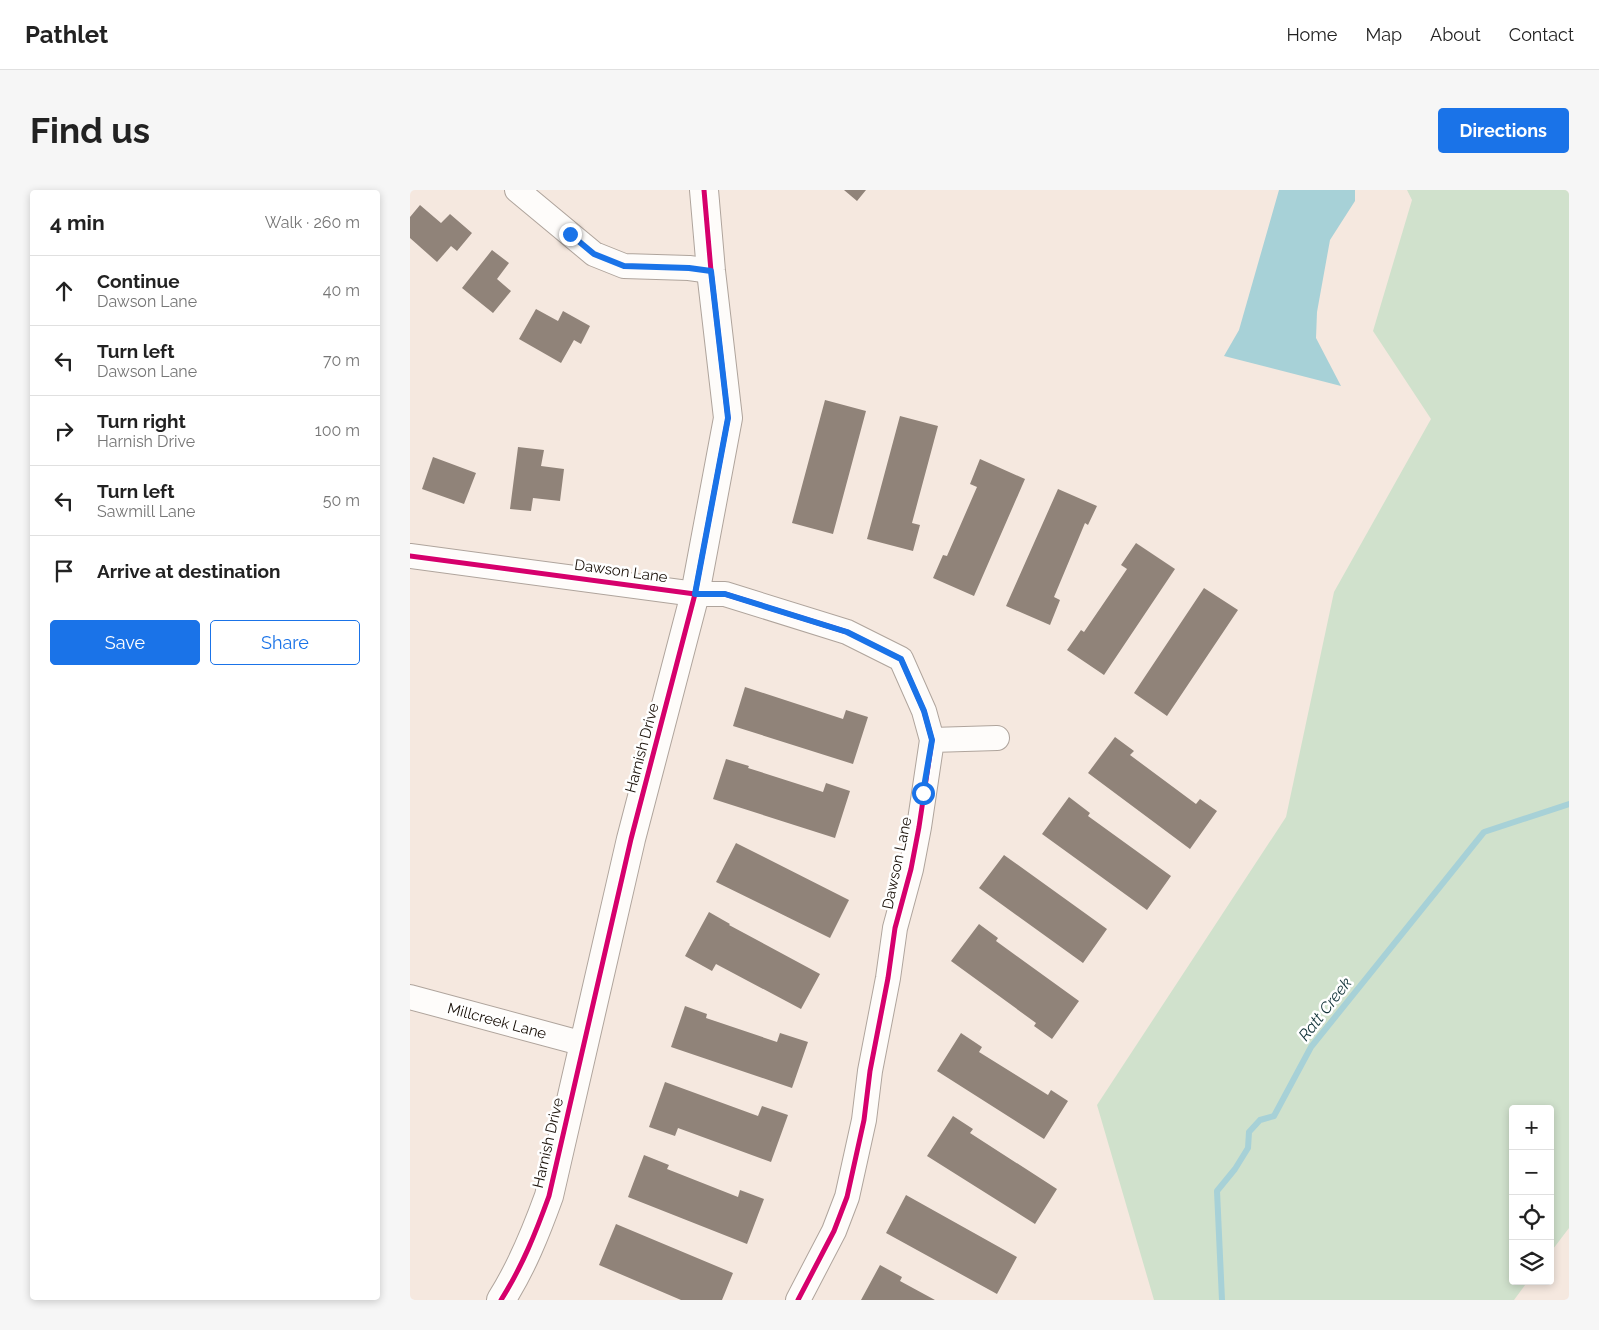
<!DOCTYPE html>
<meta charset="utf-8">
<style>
:root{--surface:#fff;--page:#f6f6f6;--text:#222;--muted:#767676;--line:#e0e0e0;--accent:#1a73e8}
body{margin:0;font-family:Raleway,sans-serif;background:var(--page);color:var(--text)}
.controls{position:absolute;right:15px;bottom:15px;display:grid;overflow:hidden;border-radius:5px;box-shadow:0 2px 8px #0003}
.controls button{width:45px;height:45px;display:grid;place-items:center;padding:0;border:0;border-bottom:1px solid var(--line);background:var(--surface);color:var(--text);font:25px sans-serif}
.stop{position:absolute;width:15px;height:15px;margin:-11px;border:4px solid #1a73e8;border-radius:50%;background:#fff}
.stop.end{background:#1a73e8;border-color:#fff;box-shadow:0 1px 5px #0008}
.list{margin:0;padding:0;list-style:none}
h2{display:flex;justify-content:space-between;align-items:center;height:65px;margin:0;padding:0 20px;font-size:21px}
h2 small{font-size:16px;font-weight:400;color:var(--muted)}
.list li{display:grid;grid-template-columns:32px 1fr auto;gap:15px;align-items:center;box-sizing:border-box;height:70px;padding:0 20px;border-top:1px solid var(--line)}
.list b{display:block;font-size:19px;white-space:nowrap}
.list p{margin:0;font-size:16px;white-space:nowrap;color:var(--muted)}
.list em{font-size:16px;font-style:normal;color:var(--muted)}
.actions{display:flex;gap:10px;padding:15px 20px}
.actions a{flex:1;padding:11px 0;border:1px solid var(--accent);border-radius:5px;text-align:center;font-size:18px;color:var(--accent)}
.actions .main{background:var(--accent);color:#fff}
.icon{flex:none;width:28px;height:28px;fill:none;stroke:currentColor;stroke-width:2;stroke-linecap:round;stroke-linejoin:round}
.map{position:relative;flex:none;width:1159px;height:1110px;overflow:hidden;border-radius:5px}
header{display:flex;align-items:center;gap:30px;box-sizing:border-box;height:70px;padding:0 25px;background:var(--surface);border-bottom:1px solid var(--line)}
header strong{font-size:24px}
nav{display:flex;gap:28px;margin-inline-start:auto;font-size:18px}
.intro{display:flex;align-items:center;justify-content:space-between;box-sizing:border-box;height:120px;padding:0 30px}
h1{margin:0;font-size:35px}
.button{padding:12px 22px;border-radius:5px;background:var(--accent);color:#fff;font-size:18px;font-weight:700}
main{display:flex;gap:30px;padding:0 30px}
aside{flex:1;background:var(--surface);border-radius:5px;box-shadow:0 2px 8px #0003}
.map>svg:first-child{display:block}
.green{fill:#d0e1cc}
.water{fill:#a7d1d7}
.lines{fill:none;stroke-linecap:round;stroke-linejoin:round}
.stream{stroke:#a7d1d7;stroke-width:6}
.building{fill:#908379}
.minor-casing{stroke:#afa49c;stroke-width:26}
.tertiary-casing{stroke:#afa49c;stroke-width:30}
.minor{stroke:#fefcfa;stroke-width:24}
.tertiary{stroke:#fefcfa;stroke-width:28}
.cycleway-casing{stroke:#fff;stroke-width:8}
.cycleway{stroke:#d6006c;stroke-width:5}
.route{stroke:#1a73e8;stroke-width:6}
.labels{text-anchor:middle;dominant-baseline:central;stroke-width:5;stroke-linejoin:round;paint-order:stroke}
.street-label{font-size:15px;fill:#1a1109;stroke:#fff}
.water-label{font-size:16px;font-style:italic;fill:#113238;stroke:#fff}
</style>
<header>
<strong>Pathlet</strong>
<nav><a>Home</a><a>Map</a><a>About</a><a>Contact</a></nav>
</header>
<div class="intro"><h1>Find us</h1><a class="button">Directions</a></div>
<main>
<aside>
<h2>4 min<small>Walk · 260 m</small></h2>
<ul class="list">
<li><svg class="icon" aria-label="ahead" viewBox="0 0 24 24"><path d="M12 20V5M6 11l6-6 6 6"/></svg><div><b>Continue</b><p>Dawson Lane</p></div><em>40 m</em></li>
<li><svg class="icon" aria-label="left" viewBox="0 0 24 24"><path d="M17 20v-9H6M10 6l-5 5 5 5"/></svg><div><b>Turn left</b><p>Dawson Lane</p></div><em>70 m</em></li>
<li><svg class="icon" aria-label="right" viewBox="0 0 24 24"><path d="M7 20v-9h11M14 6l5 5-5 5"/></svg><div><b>Turn right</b><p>Harnish Drive</p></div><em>100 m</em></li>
<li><svg class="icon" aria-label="left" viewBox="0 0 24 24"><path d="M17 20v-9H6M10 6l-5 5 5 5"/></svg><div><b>Turn left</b><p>Sawmill Lane</p></div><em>50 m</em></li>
<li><svg class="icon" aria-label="arrive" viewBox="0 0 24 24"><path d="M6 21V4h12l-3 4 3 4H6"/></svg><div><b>Arrive at destination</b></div></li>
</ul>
<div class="actions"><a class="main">Save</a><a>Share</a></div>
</aside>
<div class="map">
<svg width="1159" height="1110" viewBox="0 0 1159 1110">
<rect width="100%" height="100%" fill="#f5e8df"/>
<path class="green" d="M997 0H1159V1038L1140 1063V919H1103V1091H1118L1104 1110H744L687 915 876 627 924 402 1021 229 963 141 1002 10Z"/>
<path class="water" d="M869 0H945V11L920 50 907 122 906 148 931 196 814 166 829 140Z"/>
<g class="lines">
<path class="stream" d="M812 1110 807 1001 825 979 838 958 839 942 850 930 864 926 901 857 1074 642 1159 614"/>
</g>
<path class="building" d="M434 0H456L447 11Z
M10 15 31 33 40 24 62 43 47 61 41 56 27 72 0 48V27Z
M82 60 99 73 87 89 101 101 83 123 52 98Z
M126 119 148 131 153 121 180 136 171 154 164 150 151 173 109 149Z
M415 210 456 221 423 344 382 333Z
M490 226 528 236 502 333 510 335 503 361 457 349Z
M108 257 134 260 131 276 154 279 150 311 123 308 121 321 100 319Z
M23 267 66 283 54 314 12 299Z
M570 269 615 289 564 406 523 388 533 365 537 366 567 297 560 294Z
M648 299 687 316 678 335 675 333 644 407 650 410 640 435 596 416Z
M726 353 765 379 694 485 657 460 671 440 674 442 717 379 711 375Z
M794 398 828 420 757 526 724 503Z
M335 497 433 529 436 520 458 527 443 574 323 536Z
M705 547 724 561 720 565 786 614 790 609 807 621 780 659 678 583Z
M316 569 339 576 338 578 413 602 416 593 440 601 425 648 303 609Z
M659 607 680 623 678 626 761 686 737 720 632 644Z
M326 653 439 710 420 748 306 692Z
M594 665 697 739 673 773 569 698Z
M299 722 320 734 319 735 410 784 391 819 306 774 302 781 275 766Z
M569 734 588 748 586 751 669 811 642 849 624 836 626 833 541 771Z
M275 816 297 824 296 828 367 852 370 843 398 852 382 898 261 857Z
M551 843 572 857 569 862 638 905 641 900 658 911 634 949 527 881Z
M255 892 348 926 352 916 378 925 361 972 268 938 265 946 239 937Z
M543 926 563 939 560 943 647 999 625 1034 517 966Z
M234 965 259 975 257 979 328 1007 330 1000 354 1009 337 1054 218 1007Z
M496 1005 607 1067 587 1104 476 1043Z
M206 1034 323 1083 312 1110H271L189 1075Z
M470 1075 492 1087 490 1091 525 1110H451Z"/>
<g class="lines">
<g class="minor-casing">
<path id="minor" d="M107 0 184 64 214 76 279 78 301 81
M0 366 285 404H315L437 442 491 469 514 521 522 550 509 637 501 679 485 738 478 788 460 881 454 930 437 1007 424 1041 388 1110
M522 550 587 548
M0 807 174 854"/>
</g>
<g class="tertiary-casing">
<path id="tertiary" d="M91 1110C112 1077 126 1042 139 1006L221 649 285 404 318 228 301 81 294 0"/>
</g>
<use href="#minor" class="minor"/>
<use href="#tertiary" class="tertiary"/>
<g class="cycleway-casing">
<path id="cycleway" d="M0 366 285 404H315L437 442 491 469 514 521 522 550 509 637 501 679 485 738 478 788 460 881 454 930 437 1007 424 1041 388 1110
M91 1110C112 1077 126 1042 139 1006L221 649 285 404 318 228 301 81 294 0"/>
</g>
<use href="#cycleway" class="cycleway"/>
</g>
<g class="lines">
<path class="route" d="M160 44 184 64 214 76 279 78 301 81 318 228 285 404H315L437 442 491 469 514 521 522 550 513 603"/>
</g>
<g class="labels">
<g class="street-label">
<text transform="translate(211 381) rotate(8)">Dawson Lane</text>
<text transform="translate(232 558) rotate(-75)">Harnish Drive</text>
<text transform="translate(487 673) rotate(-78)">Dawson Lane</text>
<text transform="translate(87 831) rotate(15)">Millcreek Lane</text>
<text transform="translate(138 953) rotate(-77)">Harnish Drive</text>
</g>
<g class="water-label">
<text transform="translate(915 819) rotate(-52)">Ratt Creek</text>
</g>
</g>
</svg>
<div class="controls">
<button>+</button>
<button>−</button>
<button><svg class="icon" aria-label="locate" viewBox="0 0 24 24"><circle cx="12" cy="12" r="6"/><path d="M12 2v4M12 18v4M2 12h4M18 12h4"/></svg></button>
<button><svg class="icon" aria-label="layers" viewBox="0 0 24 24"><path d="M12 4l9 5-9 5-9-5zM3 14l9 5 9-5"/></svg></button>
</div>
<div class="stop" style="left:513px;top:603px"></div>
<div class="stop end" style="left:160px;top:44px"></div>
</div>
</main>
